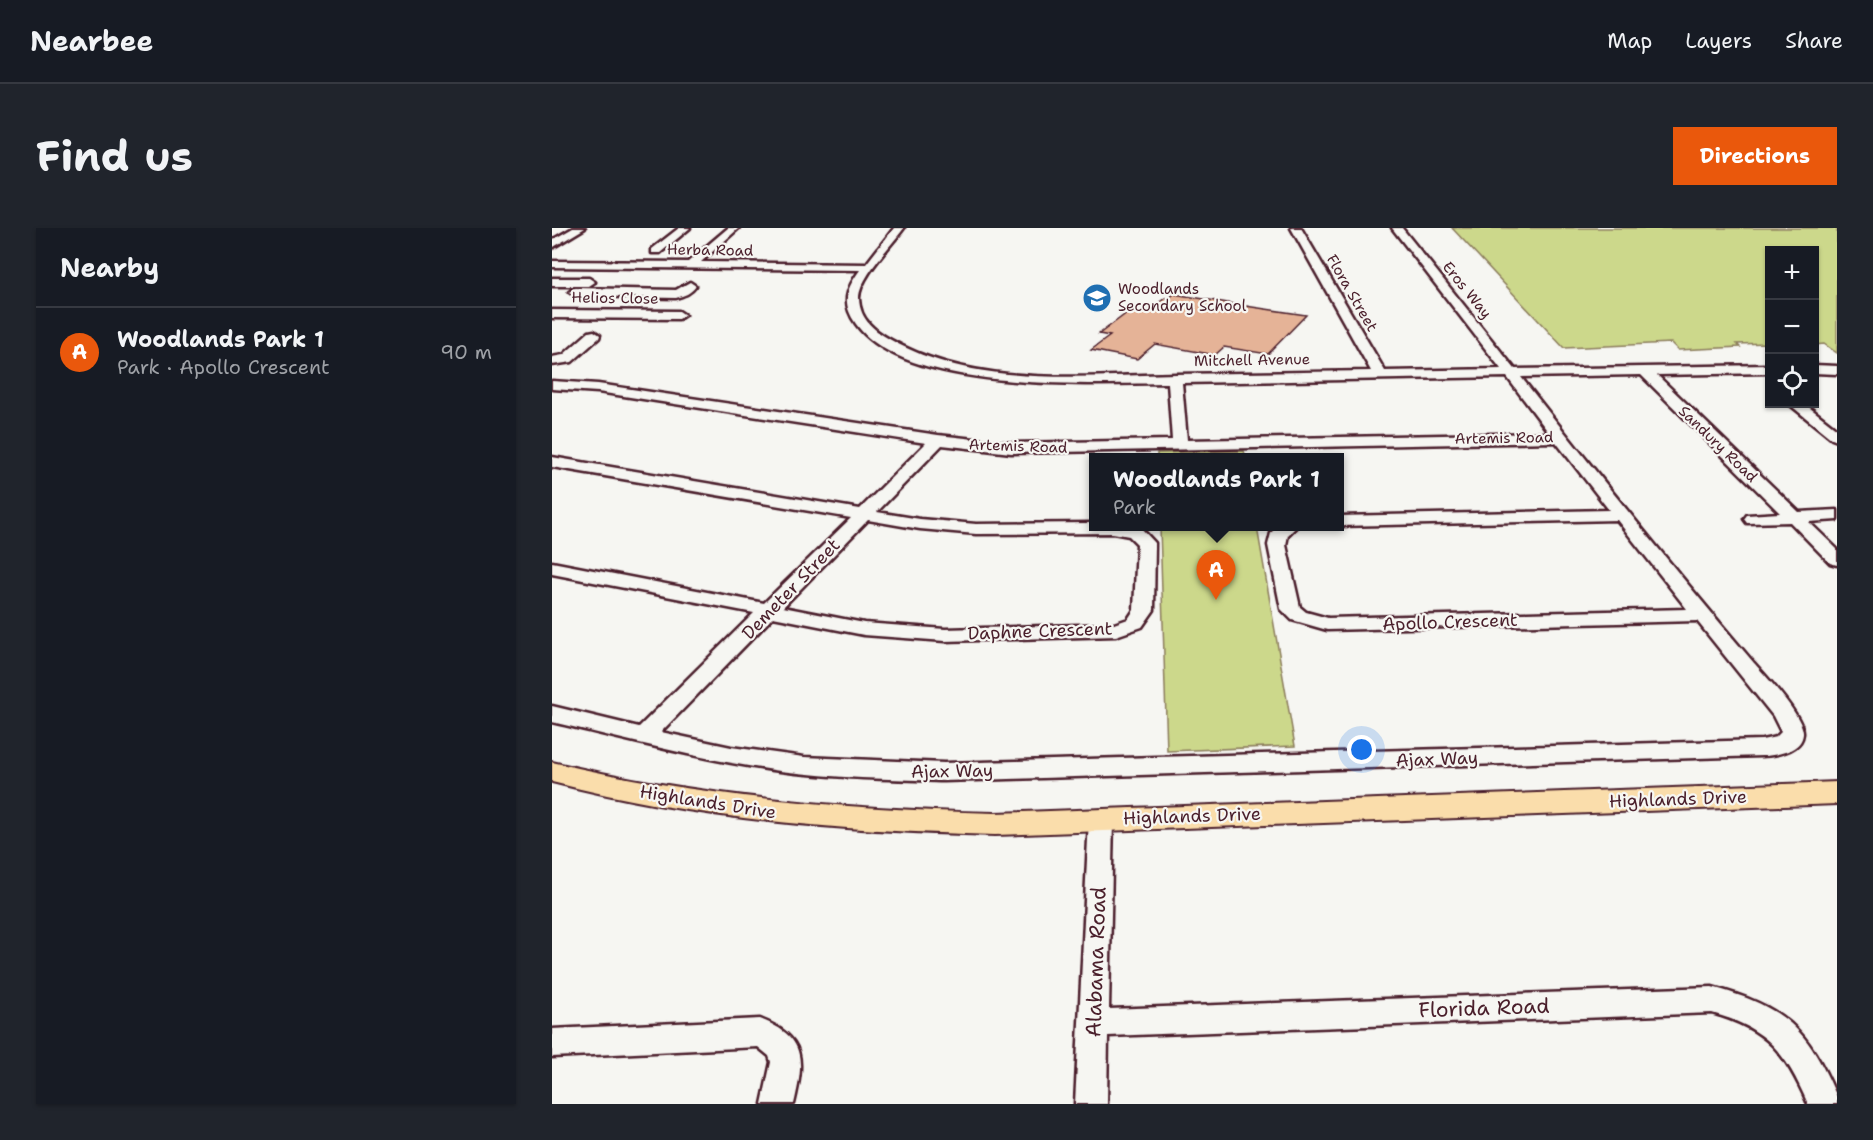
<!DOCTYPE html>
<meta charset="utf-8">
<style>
:root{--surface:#171b24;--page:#20242c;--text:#f1f3f6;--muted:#9ea1a6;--line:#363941;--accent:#ea580c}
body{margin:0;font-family:"Shantell Sans",sans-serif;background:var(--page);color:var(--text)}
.controls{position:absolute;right:18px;top:18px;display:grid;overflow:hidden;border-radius:0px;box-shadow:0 2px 4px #0004}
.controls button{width:54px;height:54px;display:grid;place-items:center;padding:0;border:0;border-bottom:2px solid var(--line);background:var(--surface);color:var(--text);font:30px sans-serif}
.you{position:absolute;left:810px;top:522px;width:21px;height:21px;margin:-15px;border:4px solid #fff;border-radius:50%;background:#1a73e8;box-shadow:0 0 0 9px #1a73e833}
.badge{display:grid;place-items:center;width:39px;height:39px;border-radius:50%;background:var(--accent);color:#fff;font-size:20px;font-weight:700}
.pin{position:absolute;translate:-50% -50px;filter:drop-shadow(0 2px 3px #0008)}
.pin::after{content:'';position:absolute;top:32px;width:21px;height:18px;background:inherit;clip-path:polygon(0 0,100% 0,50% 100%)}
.popup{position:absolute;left:537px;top:225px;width:255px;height:78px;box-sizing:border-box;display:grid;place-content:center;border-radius:0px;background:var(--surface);filter:drop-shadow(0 2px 4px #0005);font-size:20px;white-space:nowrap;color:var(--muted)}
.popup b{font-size:22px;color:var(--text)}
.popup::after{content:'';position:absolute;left:50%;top:100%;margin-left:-12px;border:12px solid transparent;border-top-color:var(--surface)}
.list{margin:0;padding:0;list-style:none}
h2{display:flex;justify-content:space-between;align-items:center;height:78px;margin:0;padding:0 24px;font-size:26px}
h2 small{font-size:20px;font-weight:400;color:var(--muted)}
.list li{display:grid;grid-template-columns:39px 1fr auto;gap:18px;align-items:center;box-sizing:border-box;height:90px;padding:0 24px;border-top:2px solid var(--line)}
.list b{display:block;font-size:22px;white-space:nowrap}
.list p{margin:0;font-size:20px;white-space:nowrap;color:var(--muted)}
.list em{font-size:20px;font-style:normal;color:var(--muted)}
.icon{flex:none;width:33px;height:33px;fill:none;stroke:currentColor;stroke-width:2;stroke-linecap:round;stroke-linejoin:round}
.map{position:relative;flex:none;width:1285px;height:876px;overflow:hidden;border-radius:0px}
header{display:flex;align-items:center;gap:36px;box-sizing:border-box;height:84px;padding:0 30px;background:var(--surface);border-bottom:2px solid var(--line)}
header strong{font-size:28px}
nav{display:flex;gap:33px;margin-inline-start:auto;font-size:21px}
.intro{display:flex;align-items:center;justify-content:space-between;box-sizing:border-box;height:144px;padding:0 36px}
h1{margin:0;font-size:42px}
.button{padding:15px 27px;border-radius:0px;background:var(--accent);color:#fff;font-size:21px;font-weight:700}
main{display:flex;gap:36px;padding:0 36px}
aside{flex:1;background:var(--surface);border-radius:0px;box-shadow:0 2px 4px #0004}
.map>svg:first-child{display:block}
.green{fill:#ccd88b;stroke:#8b7c5b;stroke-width:1.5}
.building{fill:#e5b397;stroke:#4a1f2b;stroke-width:1.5}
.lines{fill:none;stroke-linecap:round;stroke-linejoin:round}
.minor-casing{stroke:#4a1f2b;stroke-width:5}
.major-casing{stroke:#4a1f2b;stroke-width:4}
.minor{fill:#f6f6f2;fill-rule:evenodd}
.major{fill:#faddab;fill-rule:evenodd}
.labels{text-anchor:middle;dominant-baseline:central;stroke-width:4.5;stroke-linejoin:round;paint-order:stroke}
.far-street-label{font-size:15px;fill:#4a1f2b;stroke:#f6f6f2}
.far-poi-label{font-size:15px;fill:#4a1f2b;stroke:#f6f6f2;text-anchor:start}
.street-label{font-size:18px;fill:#4a1f2b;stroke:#f6f6f2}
.near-street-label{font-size:21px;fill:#4a1f2b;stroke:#f6f6f2}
</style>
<header>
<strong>Nearbee</strong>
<nav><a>Map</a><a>Layers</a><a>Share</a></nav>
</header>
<div class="intro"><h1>Find us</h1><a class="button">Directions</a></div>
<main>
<aside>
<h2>Nearby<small></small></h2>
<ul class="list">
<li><span class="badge">A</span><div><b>Woodlands Park 1</b><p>Park · Apollo Crescent</p></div><em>90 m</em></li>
</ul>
</aside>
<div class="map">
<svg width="1285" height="876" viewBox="0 0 1285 876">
<rect width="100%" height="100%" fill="#f6f6f2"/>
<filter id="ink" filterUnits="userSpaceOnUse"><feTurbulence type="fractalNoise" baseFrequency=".0167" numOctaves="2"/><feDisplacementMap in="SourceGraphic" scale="12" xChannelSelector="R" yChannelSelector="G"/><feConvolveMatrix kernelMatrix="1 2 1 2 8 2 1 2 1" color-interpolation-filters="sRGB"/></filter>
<g filter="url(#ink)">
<path class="green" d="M900 0H1285V125L1272 116 1263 117 1262 22H1218L1217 115 1185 116 1188 119 1126 122 1119 115 1012 120Z
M692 223 694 229H605V225Z
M608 299H705L743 518 615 523Z"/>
<path class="building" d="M622 66 700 79 754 87 716 126 672 119 663 127 603 116 585 131 539 122 558 108 547 106 579 82 595 84 613 70H617Z"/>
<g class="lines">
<g class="minor-casing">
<path id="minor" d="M21 0H33L0 20V12Z
M127 0H138L108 25H100V21Z
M176 0H187L149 34 314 36 342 0H352C340 17 306 51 307 71 308 92 323 103 339 112 423 160 531 148 624 146 689 145 754 144 819 143L739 0H749L833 143 949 141 840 0H850L963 141 1218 137V145L1105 147 1247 284 1285 282V292L1257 294 1285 321V337L1278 335 1238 294 1195 295 1192 291 1195 287 1228 285 1089 147 969 149C1046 247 1121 340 1202 435 1213 447 1253 490 1251 506 1249 524 1224 527 1210 528L392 553C337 551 282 550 228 543 151 532 76 512 0 494V478L87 499 202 385 0 346V334L212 375 299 290 0 239V229L308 281 374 215 46 164 0 161V153L46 156 386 207 459 215 620 212 616 155C540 156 353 165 304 96 289 75 294 61 308 42L0 39V33L136 34ZM955 149 997 205 635 212 630 155ZM1004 214 1057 282 787 288V298L1065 292 1135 381 776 390 754 384 748 379 734 317 736 307 745 298H725L719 305 716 317 729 381 740 392 775 402 1145 393 1221 488 1229 504 1224 509 1210 512 392 535 252 529 179 519 109 504 221 389 312 407 393 413 564 408 590 399 602 382 603 315 589 300 541 298V295L424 296 368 291 325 284 390 217 459 225ZM316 292 368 301 424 306 561 305 577 308 585 316 582 382 576 391 562 396 393 401 312 395 231 379Z
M0 50H37L43 54 37 58H0Z
M138 54 144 58C138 66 133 67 124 70L23 68 17 64 23 60 124 62Z
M0 82 127 83 133 87 127 91 0 90Z
M42 103 48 107 47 110 20 134 0 137V129L11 127 37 104Z
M1262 137 1285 138V146L1262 145Z
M1237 176H1253L1285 201V213L1280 211Z
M549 582 558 584 561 591 557 781 1160 759C1233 779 1255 800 1285 869V876H1256C1234 825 1215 800 1160 785L556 808 555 876H523L537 591 540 584Z
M208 791C255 809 252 833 242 876H210L219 834 217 828 206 819 0 829V801Z"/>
</g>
<g class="major-casing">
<path id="major" d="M0 534C146 569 293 581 443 585L1285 554V576L443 607C291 603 147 592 0 554Z"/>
</g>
<use href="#minor" class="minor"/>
<use href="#major" class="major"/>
</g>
</g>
<defs>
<g id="school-disc" transform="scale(1.5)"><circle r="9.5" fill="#1f6fb2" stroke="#f6f6f2"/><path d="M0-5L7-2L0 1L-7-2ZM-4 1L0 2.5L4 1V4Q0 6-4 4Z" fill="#fff"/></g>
</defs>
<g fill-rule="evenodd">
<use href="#school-disc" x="545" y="70"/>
</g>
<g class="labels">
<g class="far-street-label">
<text transform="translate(158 22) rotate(1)">Herba Road</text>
<text transform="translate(915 62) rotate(51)">Eros Way</text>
<text transform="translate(800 65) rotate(60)">Flora Street</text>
<text transform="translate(63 70) rotate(1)">Helios Close</text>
<text transform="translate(700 132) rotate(-1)">Mitchell Avenue</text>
<text transform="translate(952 210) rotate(-1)">Artemis Road</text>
<text transform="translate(1166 216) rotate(44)">Sandury Road</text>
<text transform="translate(466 218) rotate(2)">Artemis Road</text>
</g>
<g class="far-poi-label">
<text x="566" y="61">Woodlands<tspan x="566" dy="17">Secondary School</tspan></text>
</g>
<g class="street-label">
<text transform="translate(239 361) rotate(-46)">Demeter Street</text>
<text transform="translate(898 394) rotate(-2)">Apollo Crescent</text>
<text transform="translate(488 403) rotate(-2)">Daphne Crescent</text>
<text transform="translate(885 531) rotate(-2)">Ajax Way</text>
<text transform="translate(400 543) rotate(-1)">Ajax Way</text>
<text transform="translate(1126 571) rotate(-2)">Highlands Drive</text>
<text transform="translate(156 574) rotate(9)">Highlands Drive</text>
<text transform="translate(640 588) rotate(-2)">Highlands Drive</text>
</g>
<g class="near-street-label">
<text transform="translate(544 734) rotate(-88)">Alabama Road</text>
<text transform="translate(932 780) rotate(-2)">Florida Road</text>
</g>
</g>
</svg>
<div class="controls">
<button>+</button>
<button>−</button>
<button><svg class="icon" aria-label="locate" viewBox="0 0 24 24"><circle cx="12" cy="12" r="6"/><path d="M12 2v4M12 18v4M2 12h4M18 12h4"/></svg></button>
</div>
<div class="you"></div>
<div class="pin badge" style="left:664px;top:372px">A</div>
<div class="popup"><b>Woodlands Park 1</b>Park</div>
</div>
</main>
